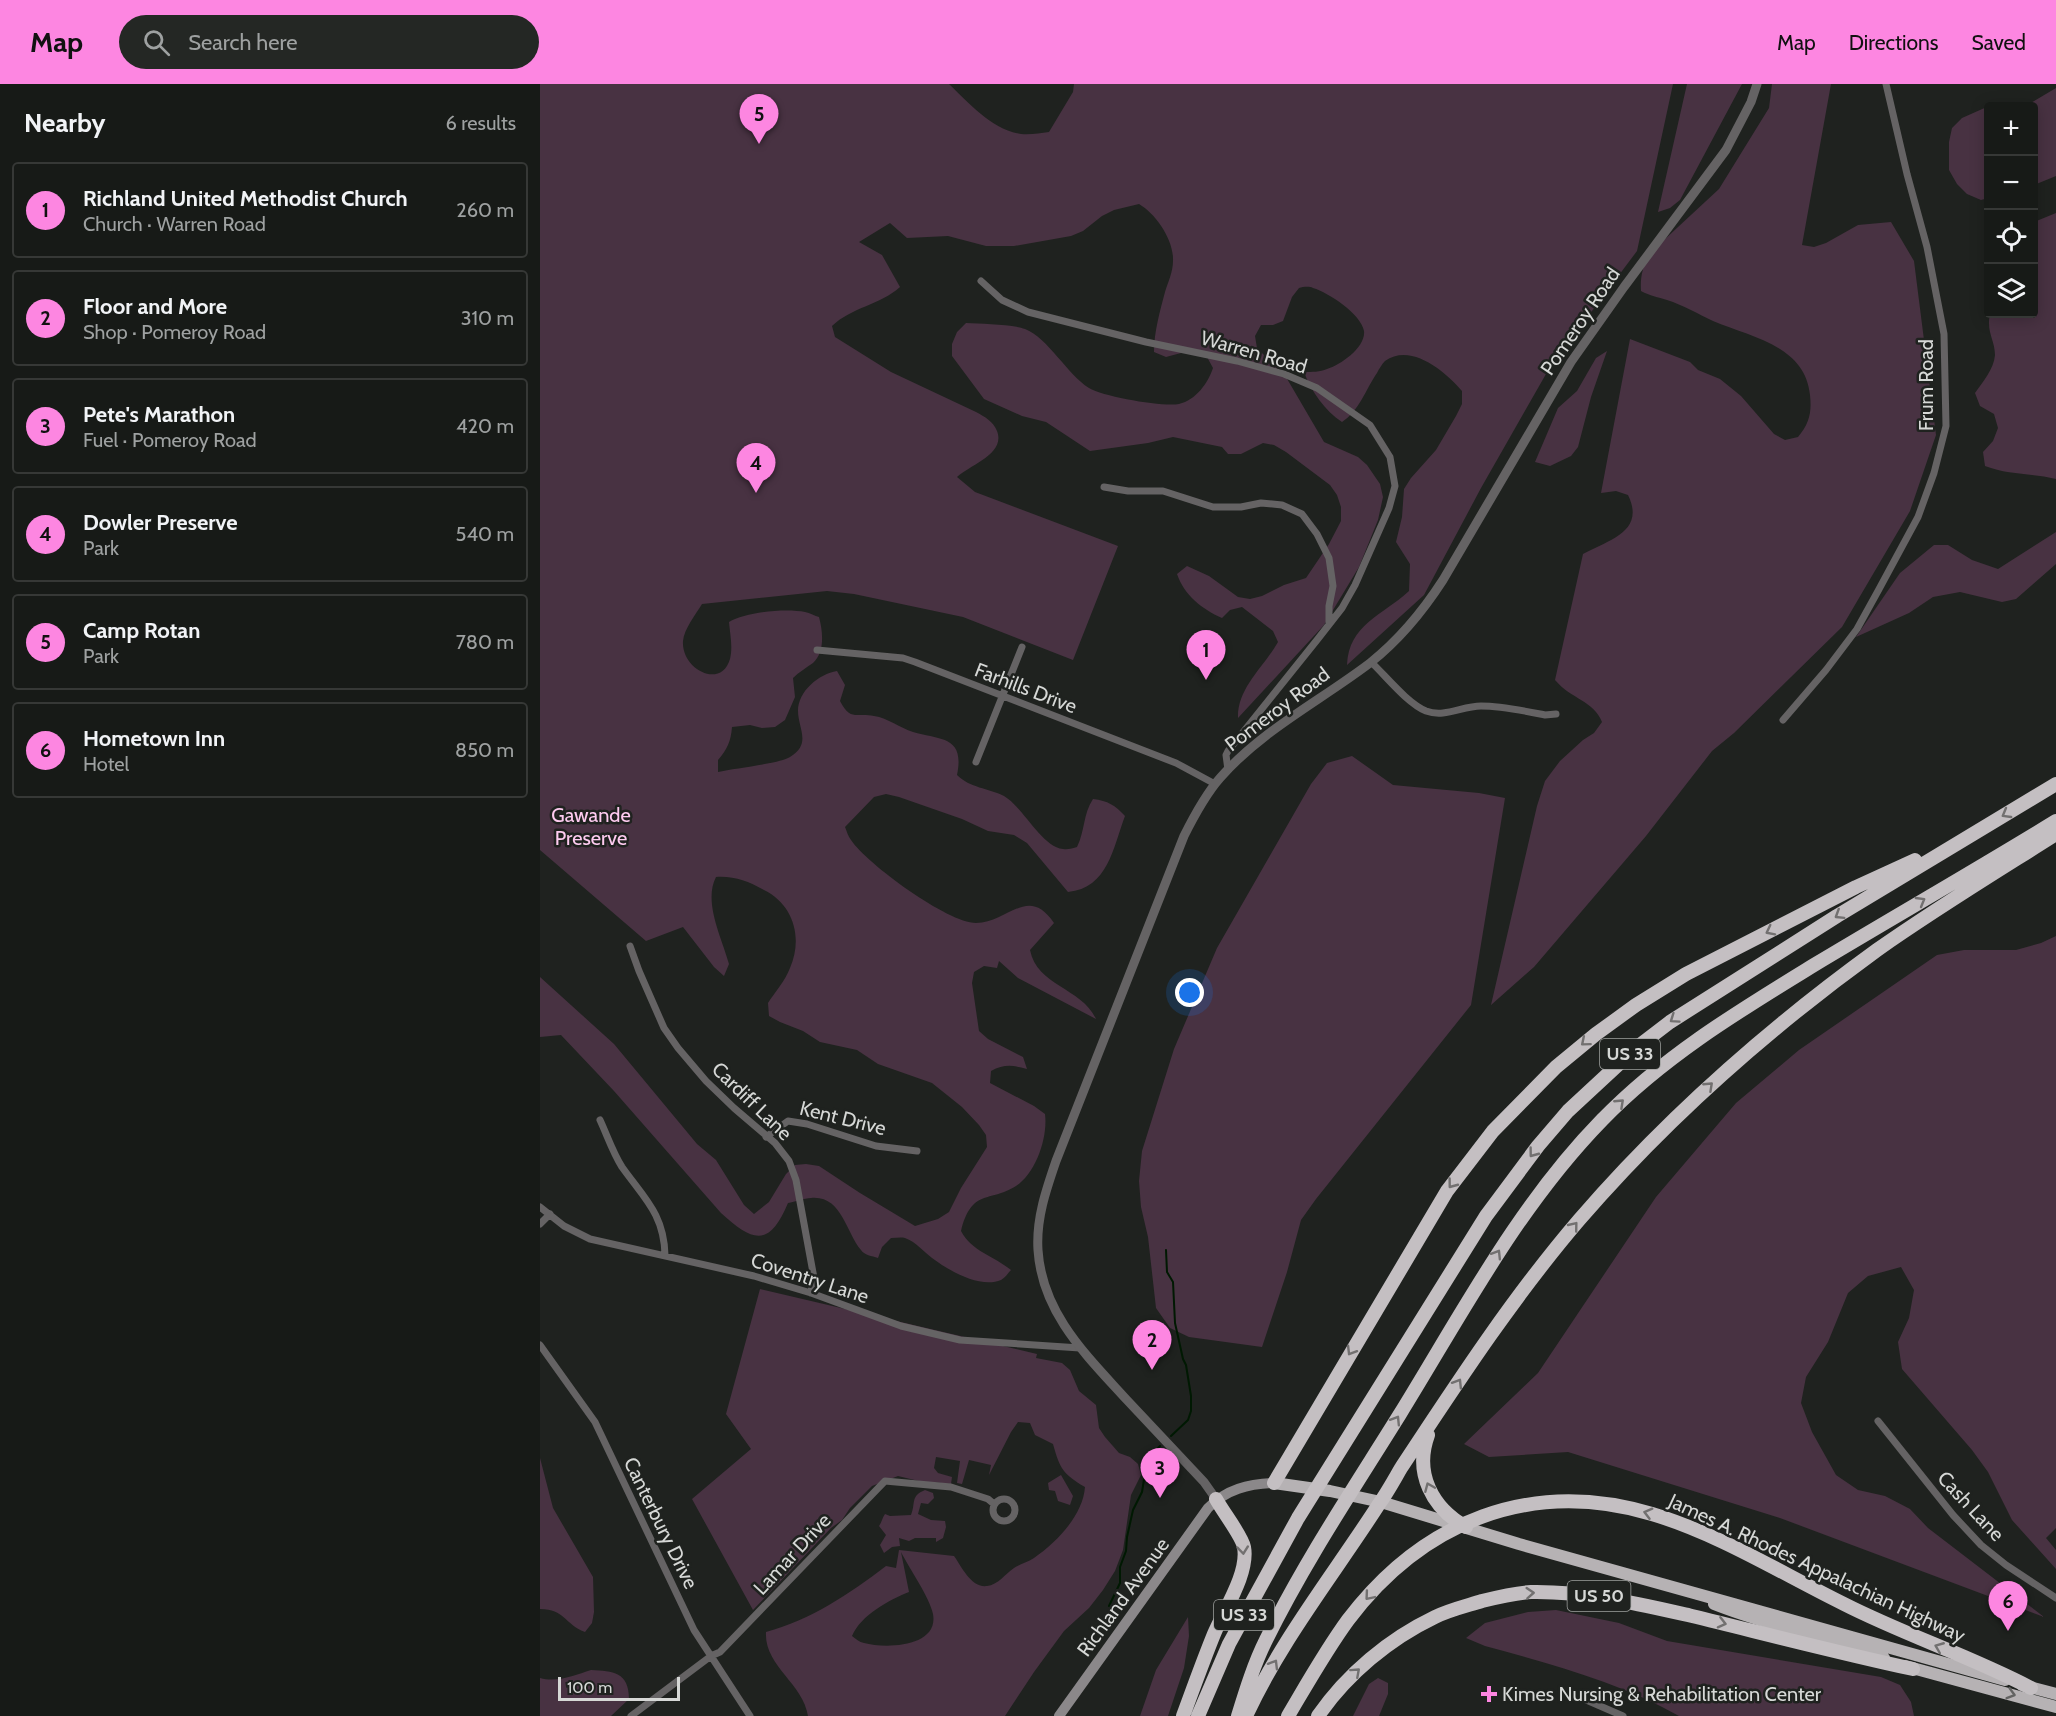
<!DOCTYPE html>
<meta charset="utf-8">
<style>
:root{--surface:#171a17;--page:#242724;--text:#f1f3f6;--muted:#9ea1a1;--line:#363836;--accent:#fd86e1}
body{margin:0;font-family:Cabin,sans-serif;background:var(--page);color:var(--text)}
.controls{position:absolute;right:18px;top:18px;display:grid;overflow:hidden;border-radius:6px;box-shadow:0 3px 15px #0003}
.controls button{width:54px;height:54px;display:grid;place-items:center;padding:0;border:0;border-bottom:2px solid var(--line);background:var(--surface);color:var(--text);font:30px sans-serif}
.scale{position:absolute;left:18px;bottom:15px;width:122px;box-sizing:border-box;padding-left:6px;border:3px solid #d6d8d6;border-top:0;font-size:16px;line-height:21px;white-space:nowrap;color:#d6d8d6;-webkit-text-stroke:4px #1f221f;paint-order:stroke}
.you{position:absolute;left:650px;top:909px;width:21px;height:21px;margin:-15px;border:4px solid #fff;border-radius:50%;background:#1a73e8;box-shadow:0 0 0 9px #1a73e833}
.badge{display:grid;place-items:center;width:39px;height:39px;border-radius:50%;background:var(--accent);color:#111;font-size:20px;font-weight:700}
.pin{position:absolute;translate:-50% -50px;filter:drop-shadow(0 2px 3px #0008)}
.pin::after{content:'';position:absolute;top:32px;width:21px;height:18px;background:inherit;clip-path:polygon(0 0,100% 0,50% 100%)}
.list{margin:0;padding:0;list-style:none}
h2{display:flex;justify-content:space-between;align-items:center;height:78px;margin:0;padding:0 24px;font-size:26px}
h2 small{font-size:20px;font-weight:400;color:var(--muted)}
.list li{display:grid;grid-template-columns:39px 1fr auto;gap:18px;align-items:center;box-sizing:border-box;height:96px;margin:0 12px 12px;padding:0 12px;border:2px solid var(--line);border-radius:6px}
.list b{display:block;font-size:22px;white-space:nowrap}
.list p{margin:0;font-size:20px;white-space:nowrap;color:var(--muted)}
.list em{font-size:20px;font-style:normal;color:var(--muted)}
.icon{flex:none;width:33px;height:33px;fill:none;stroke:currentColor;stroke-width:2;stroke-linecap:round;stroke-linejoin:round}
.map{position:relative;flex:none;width:1516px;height:1632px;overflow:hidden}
header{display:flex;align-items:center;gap:36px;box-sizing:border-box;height:84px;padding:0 30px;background:var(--accent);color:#111}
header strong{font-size:28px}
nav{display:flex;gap:33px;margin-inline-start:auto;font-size:21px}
.search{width:420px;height:54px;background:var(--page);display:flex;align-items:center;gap:15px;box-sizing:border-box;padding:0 21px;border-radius:33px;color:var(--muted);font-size:22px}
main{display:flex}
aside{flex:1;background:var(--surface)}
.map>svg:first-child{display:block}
.green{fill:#483242;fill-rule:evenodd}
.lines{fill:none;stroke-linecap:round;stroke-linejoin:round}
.stream{stroke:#001902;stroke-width:2}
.minor{stroke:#656364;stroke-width:7}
.tertiary{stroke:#656364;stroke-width:9}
.secondary{stroke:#8b888a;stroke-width:10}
.trunk{stroke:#b6b2b4;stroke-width:12}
.motorway{stroke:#c4bfc2;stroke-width:14}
.oneway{stroke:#727070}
.oneway2{stroke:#636362}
.poi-dot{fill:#fd86e1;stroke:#1f221f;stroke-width:2}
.labels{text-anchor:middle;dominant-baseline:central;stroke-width:5;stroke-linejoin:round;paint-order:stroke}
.shield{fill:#1f221f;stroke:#9fa19f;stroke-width:1.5}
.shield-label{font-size:18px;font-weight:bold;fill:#d6d8d6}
.street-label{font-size:20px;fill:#d6d8d6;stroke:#1f221f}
.park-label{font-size:20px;fill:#fecbf0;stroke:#1f221f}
.poi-label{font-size:20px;fill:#d6d8d6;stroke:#1f221f;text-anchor:start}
</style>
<header>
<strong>Map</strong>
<div class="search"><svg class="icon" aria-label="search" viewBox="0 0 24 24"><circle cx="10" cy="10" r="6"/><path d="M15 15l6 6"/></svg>Search here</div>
<nav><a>Map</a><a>Directions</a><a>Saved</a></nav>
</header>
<main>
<aside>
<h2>Nearby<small>6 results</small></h2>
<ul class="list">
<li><span class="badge">1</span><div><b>Richland United Methodist Church</b><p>Church · Warren Road</p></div><em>260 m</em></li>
<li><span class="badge">2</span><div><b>Floor and More</b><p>Shop · Pomeroy Road</p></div><em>310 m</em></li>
<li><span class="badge">3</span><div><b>Pete's Marathon</b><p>Fuel · Pomeroy Road</p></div><em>420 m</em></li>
<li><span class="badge">4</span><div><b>Dowler Preserve</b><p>Park</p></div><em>540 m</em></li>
<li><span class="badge">5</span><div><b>Camp Rotan</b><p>Park</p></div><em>780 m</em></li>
<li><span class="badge">6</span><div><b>Hometown Inn</b><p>Hotel</p></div><em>850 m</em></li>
</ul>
</aside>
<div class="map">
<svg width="1516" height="1632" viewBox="0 0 1516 1632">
<rect width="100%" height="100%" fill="#1f221f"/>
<path class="green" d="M0 0H409C429 19 452 46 481 50 491 51 500 49 509 48L533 8 534 0H1133L1097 167 1010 283 941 404 884 511 807 581C809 540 842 532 869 507L870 480 856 458 862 433 864 405 871 394 896 366 916 332 922 320V307C906 288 871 258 845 277 842 280 839 285 837 289 826 305 819 327 802 338 785 327 771 307 764 288 772 288 780 288 787 285 801 281 826 263 824 247 821 230 789 209 773 204 769 202 763 203 759 204L752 213 743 237 733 241H721L715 252 717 264 746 293 784 358 818 373 827 381 840 400 843 413 838 436 819 483 784 541 698 634C697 604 724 583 738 558L733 547 702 523 690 526 682 534C662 525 644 511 637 490L647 482 669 492 698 513 710 515 722 512 744 501 766 494 789 460 801 437V423L797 411 790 401 746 368 734 361 723 359 701 370H688L682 363 633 353 608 359 550 367 506 338 482 332 444 315 412 272V260L417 248 426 239C441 240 472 240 485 245 508 254 527 290 549 304 564 313 623 323 639 320 656 316 668 299 673 284L667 273 656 265 626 273 614 268C614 248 620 227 625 208 628 198 633 188 633 177 634 156 616 130 599 120L574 126 562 132 543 147 531 152 474 162H446L408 152 367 154 350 139 319 158 342 171 360 203C340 221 312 223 292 242L295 253 351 288 436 328C445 333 453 337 457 347 466 370 430 381 417 393L435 408 578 462 533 576 423 533 314 510 287 507 162 520C156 530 144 545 143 557 141 585 181 606 190 575 193 563 190 550 189 538 205 528 246 524 265 528 270 529 275 532 279 533 283 548 285 568 273 579 266 584 259 588 253 594L255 613 245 636 235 643 222 644 210 641 192 643C191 657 187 666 178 676V688C195 684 238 680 250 673 272 660 258 644 258 627 258 607 279 590 297 587L305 601 300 617C311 638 316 628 334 632 348 634 360 644 373 648 401 656 425 652 417 691 430 704 448 704 464 712 484 724 501 762 523 765 528 766 533 764 537 763 545 747 543 730 553 715 568 717 575 721 585 732 573 764 568 804 528 808L487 759 474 751 448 747 422 735 359 713 346 710 334 713 305 743C307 748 308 752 311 756 327 780 408 839 436 839 468 839 488 800 514 839L490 866C497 902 542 904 556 935L478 894 459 877 457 884 444 882 434 888 432 899 439 947 448 955 483 973 487 985C473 981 464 980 451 987L450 999 494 1022 505 1030C508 1053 496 1089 476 1102 449 1119 432 1104 421 1147 431 1167 454 1172 471 1186 468 1189 465 1194 461 1196 440 1205 408 1186 392 1174 383 1167 376 1158 365 1154 361 1153 356 1154 351 1154L342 1163 338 1174C332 1172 324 1171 321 1166 306 1149 302 1111 271 1114 264 1114 255 1118 248 1119 229 1164 213 1158 181 1129L74 1007 21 951 0 953V893L74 960 157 1060 176 1076 204 1121 214 1130 229 1118 246 1090 255 1081 266 1080 279 1082 320 1109 375 1142 398 1135 409 1128 421 1104 447 1063 446 1051 439 1041 422 1023 392 999 338 980 317 966 280 958 263 947 240 938 229 932 228 919C235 908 245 897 250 884 263 854 254 821 224 806 207 797 195 792 176 793 163 818 182 854 189 880L184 892 174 883 143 843 106 857 0 766Z
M1147 0H1202L1140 116 1130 124 1118 128Z
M1232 0H1291L1262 161 1274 163 1286 159 1318 141 1351 138 1374 177 1396 351 1370 427 1302 543 1194 649 1172 667 1106 752 994 883 951 921 997 722 1005 697 1020 677 1043 656 1054 649 1062 638C1054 617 1031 615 1015 596L1043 470C1068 456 1106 448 1088 411L1076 407 1061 409 1090 255 1150 278 1158 286 1180 295 1201 312 1234 350 1245 356 1258 353C1269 340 1272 329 1270 311 1265 261 1210 253 1173 237 1158 230 1143 221 1127 216 1118 213 1110 212 1101 207 1100 192 1103 182 1110 169L1179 105 1229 24Z
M1516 4V92L1494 101V22H1448V114L1441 116 1427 110 1417 100 1409 86V58L1412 44 1422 34 1449 22 1489 20Z
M1516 129V395C1492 389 1468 391 1445 382L1443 368 1453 357 1458 344 1454 330 1440 322 1435 309C1442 299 1454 285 1455 271 1455 256 1446 248 1450 230H1494V138Z
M1067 267 1051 313 1038 363 1031 372 1010 382 995 378 1018 324 1037 307 1056 274Z
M1516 448V480L1476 515 1462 518 1420 508 1393 513 1369 529 1316 553 1360 489 1394 461H1408L1432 476 1458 485Z
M812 672 853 701 939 709 965 714 931 921 776 1115 761 1136 747 1188 722 1263 649 1253 630 1244 616 1224 608 1153 601 1123 599 1097 602 1067 634 965 677 864 771 700 787 679Z
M1516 852V1444L1506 1454 1516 1466V1485L1472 1436 1448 1388 1432 1366 1362 1285 1358 1258 1369 1234 1374 1206 1361 1183 1328 1192 1308 1209 1288 1258 1266 1293 1261 1319 1272 1348 1296 1391 1318 1406 1345 1412 1370 1425 1388 1444 1504 1533 1240 1434 1028 1368 949 1373 924 1360 998 1289 1116 1113 1196 1019 1259 966 1397 871 1424 866H1476L1501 859Z
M220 1205 497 1270 496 1274 522 1279 530 1286 539 1307 556 1321 559 1344 565 1353 579 1369 590 1373 598 1380 601 1391 591 1411 583 1466 575 1487 563 1506 549 1524 524 1547 494 1588 465 1632H268C263 1599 224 1582 226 1548 271 1536 309 1510 346 1482L356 1484 359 1466 414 1472C422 1483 431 1504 447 1502 458 1501 465 1490 474 1484 480 1480 488 1478 494 1474 517 1458 543 1431 545 1403 523 1390 520 1385 513 1360L495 1351 490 1339 478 1338 471 1348 449 1391 451 1381 429 1376 422 1400 417 1399 420 1377 396 1373 394 1384 398 1389 412 1393 411 1400 392 1398 391 1400 358 1392 332 1402 310 1424 302 1436 291 1444 213 1526 152 1415 211 1365 186 1330ZM361 1468C369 1484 390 1514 393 1530 399 1563 346 1565 324 1559 319 1558 316 1555 312 1552 321 1531 349 1516 369 1508Z
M0 1374 13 1424 53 1493 54 1528 52 1539 45 1548C24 1540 25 1525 0 1525Z
M521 1391 533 1412 530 1421 518 1417 515 1407 509 1406 508 1399Z
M385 1406 393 1409 394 1414 388 1420 381 1419 378 1430 391 1436 405 1437 406 1443 403 1454 396 1458V1454H375L369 1457 359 1454 360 1462 352 1463 344 1469 340 1461 346 1451 339 1442C342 1438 342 1434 345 1430L350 1432 371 1431C376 1419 370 1412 385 1406Z
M1016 1526 1079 1539 1127 1557 1341 1593 1360 1601 1371 1618 1374 1632H1139C1079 1598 1011 1580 945 1562L926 1554 945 1539 988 1528Z
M648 1533 649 1552 644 1584 628 1632H600L616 1586Z
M51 1586C73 1587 89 1588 89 1615L71 1632H0V1594C17 1599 35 1591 51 1586Z
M838 1594 848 1599V1610L839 1632H813L829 1600Z"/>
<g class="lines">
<path class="stream" d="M626 1166 627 1188 633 1198 635 1239 643 1275 646 1281 651 1312V1327L648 1336 631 1352
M569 1522 580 1499V1483L586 1467 587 1453 593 1426 602 1408 606 1383 612 1370 620 1362"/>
<path class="minor" d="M441 197 462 216 488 228 606 258 697 277 744 290 777 304 830 341 850 373 855 402 849 424 815 501 802 524 777 556 688 667 686 671 688 686
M564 403 588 407H623L673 423H701L721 419 742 421 762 430 777 450 789 474 793 502 789 522V540
M277 566 363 574 375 578 636 679 675 700
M831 578C846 592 867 619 886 627 905 634 922 622 941 622 962 622 985 627 1005 631L1016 630
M1243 636 1286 586 1317 545 1338 507 1378 433 1394 389 1406 342 1404 250 1387 163 1367 90 1346 0
M436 678 482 563
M90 862 99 887 124 944 138 964 166 997 194 1024 235 1059 249 1077 256 1096 274 1194 271 1209
M60 1036C67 1051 73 1069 82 1083 104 1114 124 1130 125 1171
M226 1053 248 1037 267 1040 336 1062 377 1067
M0 1123 24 1142 50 1155 214 1192 271 1209 361 1242 420 1256 540 1264
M0 1140 10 1130
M0 1261 55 1338 154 1546 210 1632
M1338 1337 1413 1431 1441 1461 1466 1481 1516 1514
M453 1426a11 11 0 1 1 22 0a11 11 0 1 1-22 0Z
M1037 1612 1083 1632
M91 1632 171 1572 180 1568 345 1397 411 1403 448 1415 454 1420"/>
<path class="tertiary" d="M676 1415 664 1398C638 1370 612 1343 586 1315 546 1271 502 1229 498 1166 496 1135 506 1106 516 1077L644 752C654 732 665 711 680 694 722 646 780 617 830 579 859 556 883 527 903 496L1031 278 1084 203 1186 66 1211 18 1217 0"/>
<path class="secondary" d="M519 1632 668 1424C687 1405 708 1400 734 1399"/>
<path class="trunk" d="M734 1399 790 1407 841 1418 979 1460 1465 1596
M1174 1520C1229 1542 1288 1553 1344 1574
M1365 1582 1516 1623
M1482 1601 1516 1610"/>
<path class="motorway" d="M888 1351C874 1389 892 1424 926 1443
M734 1399 907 1107 953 1047 1016 983 1056 950 1096 921 1146 890 1316 803 1375 776
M643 1632C653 1605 663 1577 674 1550 684 1526 709 1489 704 1463 702 1452 683 1428 676 1415
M658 1632 689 1560 758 1434 946 1132 998 1062 1028 1027 1096 964 1130 938 1297 832 1516 700
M698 1632C706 1606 714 1580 726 1556 765 1477 814 1404 860 1330 923 1228 978 1122 1062 1036 1124 972 1199 927 1274 881 1354 833 1436 786 1516 737
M706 1632C741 1556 794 1490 839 1420 847 1409 854 1396 861 1384 917 1299 973 1213 1039 1136 1127 1034 1228 945 1337 866 1395 825 1456 788 1516 750
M748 1632C767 1600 786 1566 808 1536 883 1437 991 1394 1112 1430 1179 1450 1241 1489 1304 1520 1365 1551 1430 1572 1491 1604
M778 1632C807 1590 849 1555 895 1533 909 1526 926 1522 942 1517 958 1513 975 1509 991 1508 1046 1507 1099 1520 1152 1532 1226 1550 1299 1569 1373 1585"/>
</g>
<defs><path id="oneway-chevron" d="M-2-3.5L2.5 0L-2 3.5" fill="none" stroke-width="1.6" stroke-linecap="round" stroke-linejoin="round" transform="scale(1.5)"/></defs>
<g class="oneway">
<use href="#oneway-chevron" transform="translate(1466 730) rotate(150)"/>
<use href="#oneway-chevron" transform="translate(1381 817) rotate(-30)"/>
<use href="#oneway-chevron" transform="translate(1299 831) rotate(148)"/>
<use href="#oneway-chevron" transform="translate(1230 847) rotate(153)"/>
<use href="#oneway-chevron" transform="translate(1134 935) rotate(145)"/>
<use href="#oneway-chevron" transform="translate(1045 958) rotate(140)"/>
<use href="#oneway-chevron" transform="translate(1169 1002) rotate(-43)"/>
<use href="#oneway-chevron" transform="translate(1080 1019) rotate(-43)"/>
<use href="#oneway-chevron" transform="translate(993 1069) rotate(127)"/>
<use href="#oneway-chevron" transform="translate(912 1100) rotate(127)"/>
<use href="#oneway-chevron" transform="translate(1034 1142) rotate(-51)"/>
<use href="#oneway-chevron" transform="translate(957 1170) rotate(-58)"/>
<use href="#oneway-chevron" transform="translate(811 1267) rotate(121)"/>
<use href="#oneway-chevron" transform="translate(918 1299) rotate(-58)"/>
<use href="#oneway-chevron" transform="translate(856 1336) rotate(-58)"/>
<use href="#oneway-chevron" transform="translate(889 1403) rotate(-113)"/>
<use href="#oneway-chevron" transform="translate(1108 1429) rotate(-165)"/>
<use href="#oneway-chevron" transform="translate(703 1466) rotate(84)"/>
<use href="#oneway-chevron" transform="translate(990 1509) rotate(-4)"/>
<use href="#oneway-chevron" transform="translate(829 1512) rotate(130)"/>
<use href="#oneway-chevron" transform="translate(1182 1539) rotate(14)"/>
<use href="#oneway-chevron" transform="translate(1399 1563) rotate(-158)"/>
<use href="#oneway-chevron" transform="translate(734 1580) rotate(-59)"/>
<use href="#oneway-chevron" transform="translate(816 1588) rotate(-42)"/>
</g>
<use class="oneway2" href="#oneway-chevron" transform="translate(1471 1610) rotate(16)"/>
<path class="poi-dot" d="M946 1601h6v6h6v6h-6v6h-6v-6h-6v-6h6z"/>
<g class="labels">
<g class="shield">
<rect x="1060" y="955" width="60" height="30" rx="4.5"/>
<rect x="1027.5" y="1497" width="63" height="30" rx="4.5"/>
<rect x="674" y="1516" width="60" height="30" rx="4.5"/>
</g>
<g class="shield-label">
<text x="1090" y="970">US 33</text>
<text x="1059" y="1512">US 50</text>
<text x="704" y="1531">US 33</text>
</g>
<g class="street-label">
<text transform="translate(1040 237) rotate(-56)">Pomeroy Road</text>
<text transform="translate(714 268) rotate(16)">Warren Road</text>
<text transform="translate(1386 301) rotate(-90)">Frum Road</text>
<text transform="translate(486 604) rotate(21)">Farhills Drive</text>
<text transform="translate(737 625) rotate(-37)">Pomeroy Road</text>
<text transform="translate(212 1017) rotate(44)">Cardiff Lane</text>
<text transform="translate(303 1034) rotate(14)">Kent Drive</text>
<text transform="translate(270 1194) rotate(18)">Coventry Lane</text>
<text transform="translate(1431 1422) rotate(47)">Cash Lane</text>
<text transform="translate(121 1439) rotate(64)">Canterbury Drive</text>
<text transform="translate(252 1470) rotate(-47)">Lamar Drive</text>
<text transform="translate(1277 1484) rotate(25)">James A. Rhodes Appalachian Highway</text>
<text transform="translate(583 1513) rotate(-54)">Richland Avenue</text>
</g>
<g class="park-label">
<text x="51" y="731">Gawande<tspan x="51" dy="23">Preserve</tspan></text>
</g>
<g class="poi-label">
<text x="962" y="1610">Kimes Nursing &amp; Rehabilitation Center</text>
</g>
</g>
</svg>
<div class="controls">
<button>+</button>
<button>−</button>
<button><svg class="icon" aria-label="locate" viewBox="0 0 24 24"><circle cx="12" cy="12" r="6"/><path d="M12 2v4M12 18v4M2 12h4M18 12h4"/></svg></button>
<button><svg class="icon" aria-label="layers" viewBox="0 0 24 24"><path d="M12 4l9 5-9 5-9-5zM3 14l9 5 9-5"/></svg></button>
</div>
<div class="scale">100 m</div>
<div class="you"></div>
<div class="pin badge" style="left:666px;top:596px">1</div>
<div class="pin badge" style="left:612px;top:1286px">2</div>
<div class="pin badge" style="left:620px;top:1414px">3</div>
<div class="pin badge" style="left:216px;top:409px">4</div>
<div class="pin badge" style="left:219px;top:60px">5</div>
<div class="pin badge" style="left:1468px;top:1547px">6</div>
</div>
</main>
